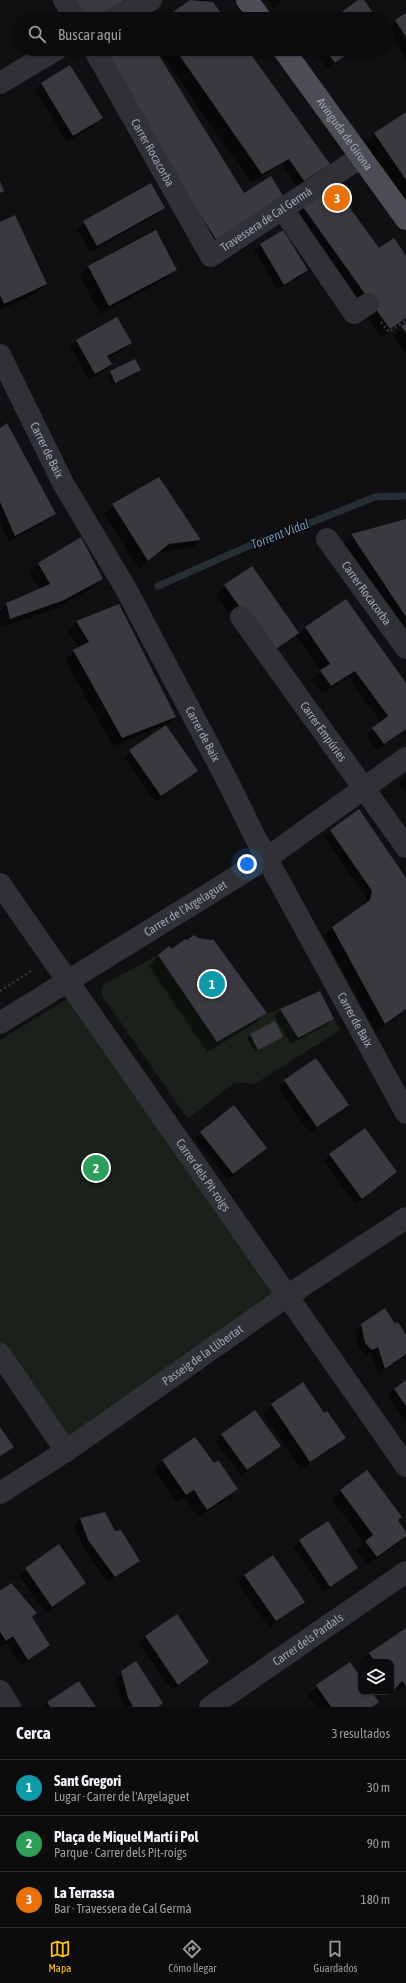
<!DOCTYPE html>
<html lang="es">
<meta charset="utf-8">
<style>
:root{--surface:#0c0b0d;--page:#1a191b;--text:#f1f3f6;--muted:#9a9b9d;--line:#2c2b2e;--accent:#ffc11a}
body{margin:0;font-family:"Asap Condensed",sans-serif;background:var(--page);color:var(--text)}
.controls{position:absolute;right:12px;bottom:12px;display:grid;overflow:hidden;border-radius:8px;box-shadow:0 1px 3px #0004}
.controls button{width:36px;height:36px;display:grid;place-items:center;padding:0;border:0;border-bottom:1px solid var(--line);background:var(--surface);color:var(--text);font:20px sans-serif}
.you{position:absolute;left:247px;top:864px;width:14px;height:14px;margin:-10px;border:3px solid #fff;border-radius:50%;background:#1a73e8;box-shadow:0 0 0 6px #1a73e833}
.badge{display:grid;place-items:center;width:26px;height:26px;border-radius:50%;background:var(--accent);color:#fff;font-size:13px;font-weight:700}
.pin{position:absolute;translate:-50% -50%;border:2px solid #fff;box-shadow:0 1px 4px #0006}
.list{margin:0;padding:0;list-style:none}
h2{display:flex;justify-content:space-between;align-items:center;height:52px;margin:0;padding:0 16px;font-size:17px}
h2 small{font-size:13px;font-weight:400;color:var(--muted)}
.list li{display:grid;grid-template-columns:26px 1fr auto;gap:12px;align-items:center;box-sizing:border-box;height:56px;padding:0 16px;border-top:1px solid var(--line)}
.list b{display:block;font-size:15px;white-space:nowrap}
.list p{margin:0;font-size:13px;white-space:nowrap;color:var(--muted)}
.list em{font-size:13px;font-style:normal;color:var(--muted)}
.icon{flex:none;width:22px;height:22px;fill:none;stroke:currentColor;stroke-width:2;stroke-linecap:round;stroke-linejoin:round}
.map{position:relative;flex:none;width:406px;height:1707px;overflow:hidden}
.search{position:absolute;background:var(--surface);box-shadow:0 1px 3px #0004;left:12px;right:12px;top:12px;height:44px;display:flex;align-items:center;gap:10px;box-sizing:border-box;padding:0 14px;border-radius:22px;color:var(--muted);font-size:15px}
.sheet{height:220px;background:var(--surface)}
nav{display:flex;justify-content:space-around;align-items:center;box-sizing:border-box;height:56px;border-top:1px solid var(--line);background:var(--surface);font-size:11px;color:var(--muted)}
nav a{display:grid;justify-items:center;gap:2px}
nav .on{color:var(--accent)}
.map>svg:first-child{display:block}
.green{fill:#1a211b}
.shadow{fill:#0007}
.lines{fill:none;stroke-linecap:round;stroke-linejoin:round}
.stream{stroke:#252d35;stroke-width:7}
.building{fill:#39393f}
.path{stroke:#36383d;stroke-width:2.5;stroke-dasharray:2 3;stroke-linecap:butt}
.minor{stroke:#303136;stroke-width:22}
.major{stroke:#4c4d55;stroke-width:22}
.labels{text-anchor:middle;dominant-baseline:central;stroke-width:3;stroke-linejoin:round;paint-order:stroke}
.street-label{font-size:12px;fill:#9fa4b3;stroke:#0b0b0c}
.water-label{font-size:13px;font-style:italic;fill:#7390b2;stroke:#0b0b0c}
</style>
<div class="map">
<svg width="406" height="1707" viewBox="0 0 406 1707">
<rect width="100%" height="100%" fill="#100f11"/>
<path class="green" d="M158 955 217 1042 267 1013 280 1009 298 1038 334 1019 340 1030 255 1084 235 1082 188 1119 103 997 101 990 103 985Z
M67 999 287 1296 66 1451 0 1349V1040Z"/>
<path class="shadow" d="M60 0H130L99 19H69Z
M191 0H203L212 3 224 19H164Z
M267 0H283L273 8Z
M406 14V59L387 29Z
M107 49H153L244 194 271 177 206 251 89 64Z
M158 49H246L329 164 323 171 297 186 282 164 251 183Z
M314 49H355L328 68Z
M42 83 102 117 96 124 67 142 35 90Z
M406 113V205L365 144 375 134Z
M150 185 163 208 157 214 90 252 77 229 84 222Z
M304 208 379 250 406 257V320L381 337 339 280 344 275 340 276 297 214Z
M0 223 46 284 37 293 0 310Z
M283 231 306 270 300 277 278 290 254 251 260 245Z
M89 267 176 270 167 278 100 314 80 276Z
M406 325V354L393 336Z
M77 341 130 343 124 349 107 358 111 364 104 371 89 379 70 347Z
M135 360 140 370 112 385 107 375Z
M0 429 55 514 48 520 9 542 0 522Z
M113 505 200 540 191 548 159 552 139 569 104 514Z
M406 520V632L343 544 352 535Z
M39 564 101 579 93 588 53 610 1 627 0 611 6 604 40 589 30 573Z
M252 567 299 634 305 628 406 685V729L377 750 366 735 381 722 349 678 354 674 322 694 312 680 321 671 296 635 263 660 216 595 225 586Z
M77 622 175 717 166 725 197 771 155 802 124 757 165 725 113 746 65 660 79 648 68 630Z
M406 775V793L399 783Z
M359 811 406 880V1010L376 1032 324 936 333 927 362 906 367 898 324 837Z
M159 955 265 1013 255 1023 207 1052 149 966Z
M319 992 333 1019 326 1025 291 1044 274 1016 280 1010Z
M250 1035 282 1036 255 1052 247 1038Z
M315 1059 348 1104 310 1133 278 1087Z
M201 1132 266 1148 227 1180 195 1139Z
M330 1155 396 1172 355 1204 324 1161Z
M362 1325 406 1336V1355L379 1375 371 1352 365 1356 359 1349 355 1331Z
M406 1381V1422L388 1396Z
M272 1405 324 1414 344 1438 336 1446 301 1469 263 1413Z
M222 1435 280 1446 241 1476 216 1442Z
M195 1438 213 1465 236 1489 228 1498 198 1518 185 1497 177 1503 154 1469 162 1461Z
M341 1491 401 1517 397 1521 406 1536 398 1543 368 1565 357 1551 364 1543 332 1499Z
M80 1518 139 1561 132 1567 108 1582 82 1546 74 1525Z
M300 1541 357 1568 351 1574 323 1592 293 1547Z
M59 1546 85 1583 46 1613 19 1575Z
M245 1575 303 1601 269 1627 238 1582Z
M0 1592 30 1617 49 1644 22 1665 6 1642 0 1647Z
M176 1616 208 1662 172 1690 139 1643 145 1637Z
M406 1629V1685L399 1691 395 1686 391 1691V1662H365L363 1660 370 1653Z
M122 1672 162 1703 158 1707H123L115 1678Z
M361 1679V1692H370L377 1702 372 1707H317L308 1695 317 1686Z
M78 1682 95 1707H43L47 1703Z"/>
<g class="lines">
<path class="stream" d="M158 586 253 544 310 523 375 497 406 496"/>
</g>
<path class="building" d="M74 0H125L94 19H86Z
M190 0 213 2 225 19H163Z
M358 0H364L374 14 367 19H332Z
M406 13V37L395 20Z
M105 49H155L244 193 271 176 285 199 217 241 98 53Z
M175 49H247L330 164 304 181 289 159 262 174Z
M325 49H354L335 63Z
M70 65 103 118 73 136 41 83Z
M406 112V180L374 133Z
M0 181 4 191 0 193Z
M151 183 165 208 97 246 83 221Z
M334 186 379 248 394 238 406 256V318L390 329 303 207Z
M15 215 47 284 4 304 0 295V222Z
M156 230 177 270 109 306 88 266Z
M283 230 308 270 284 285 260 244Z
M117 317 132 343 107 356 112 364 95 374 76 340Z
M406 323V333L401 326Z
M135 359 141 370 115 383 110 371Z
M7 423 56 514 15 536 0 502V428Z
M159 477 201 540 169 544 148 561 112 504Z
M406 519V617L351 534Z
M81 537 103 579 62 601 10 619 6 603 50 584 38 563Z
M252 566 299 633 272 652 224 585Z
M346 599 406 683V729L384 744 372 728 388 716 355 671 331 686 320 670 330 664 305 627Z
M119 604 176 717 122 738 73 650 89 642 76 621Z
M166 725 198 771 161 796 129 750Z
M359 809 406 878V1009L385 1024 332 927 370 900 372 891 330 830Z
M194 935 198 938 211 940 213 939 267 1013 217 1042 158 955 169 946 172 949 185 939 187 940Z
M320 991 334 1019 298 1038 280 1009Z
M275 1021 283 1037 258 1050 250 1034Z
M316 1058 349 1105 317 1127 284 1080Z
M234 1105 267 1148 233 1174 200 1132Z
M365 1128 397 1172 362 1199 329 1154Z
M385 1308 395 1324 398 1322 406 1335V1354L385 1369 378 1347 372 1350 365 1343 361 1324Z
M406 1380V1406L394 1389Z
M303 1382 324 1413 327 1411 346 1438 310 1462 271 1404Z
M255 1410 281 1446 247 1470 221 1434Z
M0 1427 14 1447 0 1456Z
M195 1437 214 1463 218 1460 238 1489 207 1510 194 1490 186 1495 162 1460Z
M367 1470 402 1517 398 1520 406 1532V1536L377 1557 365 1541 373 1535 340 1490Z
M105 1512 115 1531 121 1530 140 1561 115 1577 88 1540 80 1518Z
M328 1521 358 1568 330 1587 299 1540Z
M59 1544 86 1583 52 1607 25 1568Z
M273 1555 305 1602 276 1621 244 1575Z
M11 1583 37 1613 32 1617 50 1645 28 1660 13 1636 6 1641 0 1632V1591Z
M177 1614 209 1662 178 1685 145 1636Z
M406 1628V1686L402 1681 394 1690 391 1685V1662H375L369 1653Z
M136 1661 163 1703 158 1707H131L133 1706 128 1698 121 1671Z
M350 1662 361 1677V1692H372L379 1702 372 1707H331L316 1685Z
M79 1681 96 1707H50L47 1702Z"/>
<g class="lines">
<path class="path" d="M381 322 389 332 406 320
M0 991 31 971"/>
<g class="minor">
<path d="M64 0 76 19"/>
<path d="M112 19 151 0"/>
<path id="s1" d="M94 49 211 256 361 157"/>
<path d="M0 83 57 49"/>
<path d="M282 208 354 313 368 304"/>
<path id="s2" d="M0 355 63 483 126 589 227 780 255 837 406 1113"/>
<path id="s3" d="M327 539 406 648"/>
<path id="s4" d="M241 617 406 847"/>
<path id="s5" d="M0 884 406 1466"/>
<path id="s6" d="M0 1023 267 858 406 758"/>
<path d="M0 1354 66 1451"/>
<path id="s7" d="M0 1493 66 1451 287 1296 406 1218"/>
<path d="M0 1691 10 1707"/>
<path id="s8" d="M210 1707 406 1572"/>
</g>
<g class="major">
<path d="M247 0 261 19"/>
<path id="s9" d="M283 49 406 219"/>
</g>
</g>
<g class="labels">
<g class="street-label">
<text stroke="none"><textPath href="#s9" startOffset="105">Avinguda de Girona</textPath></text>
<text stroke="none"><textPath href="#s1" startOffset="119">Carrer Rocacorba</textPath></text>
<text stroke="none"><textPath href="#s1" startOffset="304">Travessera de Cal Germà</textPath></text>
<text stroke="none"><textPath href="#s2" startOffset="106">Carrer de Baix</textPath></text>
<text stroke="none"><textPath href="#s3" startOffset="67">Carrer Rocacorba</textPath></text>
<text stroke="none"><textPath href="#s4" startOffset="141">Carrer Empúries</textPath></text>
<text stroke="none"><textPath href="#s2" startOffset="430">Carrer de Baix</textPath></text>
<text stroke="none"><textPath href="#s6" startOffset="218">Carrer de l'Argelaguet</textPath></text>
<text stroke="none"><textPath href="#s2" startOffset="754">Carrer de Baix</textPath></text>
<text stroke="none"><textPath href="#s5" startOffset="355">Carrer dels Pit-roigs</textPath></text>
<text stroke="none"><textPath href="#s7" startOffset="245">Passeig de la Llibertat</textPath></text>
<text stroke="none"><textPath href="#s8" startOffset="119">Carrer dels Pardals</textPath></text>
</g>
<g class="water-label">
<text transform="translate(280 534) rotate(-21)">Torrent Vidal</text>
</g>
</g>
</svg>
<div class="controls">
<button><svg class="icon" aria-label="layers" viewBox="0 0 24 24"><path d="M12 4l9 5-9 5-9-5zM3 14l9 5 9-5"/></svg></button>
</div>
<div class="you"></div>
<div class="pin badge" style="left:212px;top:984px;background:#0f9aa8">1</div>
<div class="pin badge" style="left:96px;top:1168px;background:#2e9e5b">2</div>
<div class="pin badge" style="left:337px;top:198px;background:#e8710a">3</div>
<div class="search"><svg class="icon" aria-label="search" viewBox="0 0 24 24"><circle cx="10" cy="10" r="6"/><path d="M15 15l6 6"/></svg>Buscar aquí</div>
</div>
<section class="sheet">
<h2>Cerca<small>3 resultados</small></h2>
<ul class="list">
<li><span class="badge" style="background:#0f9aa8">1</span><div><b>Sant Gregori</b><p>Lugar · Carrer de l'Argelaguet</p></div><em>30 m</em></li>
<li><span class="badge" style="background:#2e9e5b">2</span><div><b>Plaça de Miquel Martí i Pol</b><p>Parque · Carrer dels Pit-roigs</p></div><em>90 m</em></li>
<li><span class="badge" style="background:#e8710a">3</span><div><b>La Terrassa</b><p>Bar · Travessera de Cal Germà</p></div><em>180 m</em></li>
</ul>
</section>
<nav>
<a class="on"><svg class="icon" aria-label="map" viewBox="0 0 24 24"><path d="M3 6l6-2 6 2 6-2v14l-6 2-6-2-6 2zM9 4v14M15 6v14"/></svg>Mapa</a>
<a><svg class="icon" aria-label="directions" viewBox="0 0 24 24"><path d="M12 3l9 9-9 9-9-9zM9 14v-3h6M13 9l2 2-2 2"/></svg>Cómo llegar</a>
<a><svg class="icon" aria-label="saved" viewBox="0 0 24 24"><path d="M7 4h10v16l-5-4-5 4z"/></svg>Guardados</a>
</nav>
